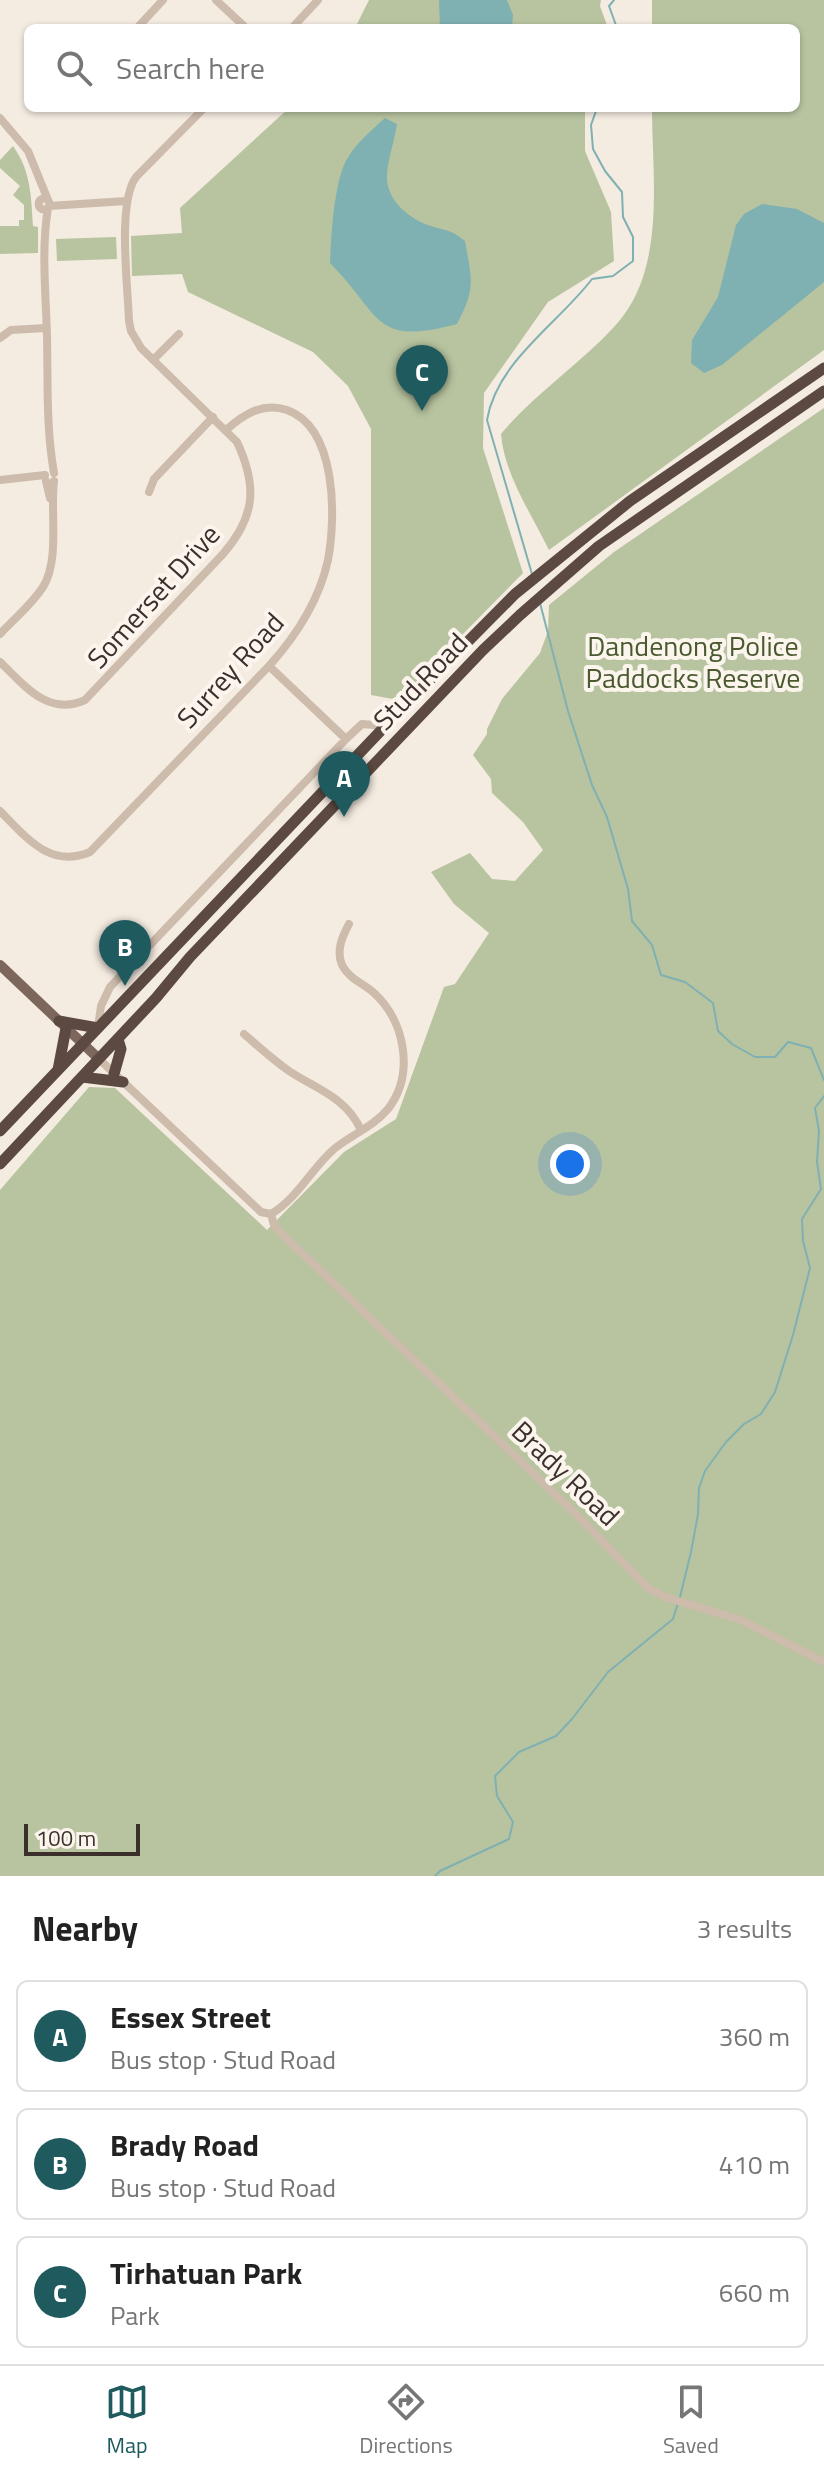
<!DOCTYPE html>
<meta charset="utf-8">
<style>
:root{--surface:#fff;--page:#f6f6f6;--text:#222;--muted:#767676;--line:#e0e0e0;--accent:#1f5a5e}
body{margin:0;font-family:"Titillium Web",sans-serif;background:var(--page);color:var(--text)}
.scale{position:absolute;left:24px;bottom:20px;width:116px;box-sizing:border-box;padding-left:8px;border:4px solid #3b302b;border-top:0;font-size:22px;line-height:28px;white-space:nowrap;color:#3b302b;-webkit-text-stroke:6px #fbf5ee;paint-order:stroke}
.you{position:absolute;left:570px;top:1164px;width:28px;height:28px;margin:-20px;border:6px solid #fff;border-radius:50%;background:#1a73e8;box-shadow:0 0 0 12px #1a73e833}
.badge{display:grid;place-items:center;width:52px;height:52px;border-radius:50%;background:var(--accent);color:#fff;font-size:26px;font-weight:700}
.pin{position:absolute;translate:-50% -66px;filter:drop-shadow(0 2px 4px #0008)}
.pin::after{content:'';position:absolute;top:42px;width:28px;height:24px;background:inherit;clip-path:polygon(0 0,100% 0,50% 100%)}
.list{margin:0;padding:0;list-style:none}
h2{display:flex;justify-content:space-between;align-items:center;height:104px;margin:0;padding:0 32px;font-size:34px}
h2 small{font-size:26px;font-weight:400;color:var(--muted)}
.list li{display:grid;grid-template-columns:52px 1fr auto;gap:24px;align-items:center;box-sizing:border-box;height:112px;margin:0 16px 16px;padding:0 16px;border:2px solid var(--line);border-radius:12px}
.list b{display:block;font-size:30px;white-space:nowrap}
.list p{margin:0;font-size:26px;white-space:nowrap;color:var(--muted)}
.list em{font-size:26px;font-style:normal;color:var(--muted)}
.icon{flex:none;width:44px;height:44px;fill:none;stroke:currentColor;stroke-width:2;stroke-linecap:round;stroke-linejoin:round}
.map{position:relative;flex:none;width:824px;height:1876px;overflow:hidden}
.search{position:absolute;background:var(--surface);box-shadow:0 2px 6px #0004;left:24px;right:24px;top:24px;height:88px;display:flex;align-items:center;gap:20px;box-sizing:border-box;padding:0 28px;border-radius:12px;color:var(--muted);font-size:30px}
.sheet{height:488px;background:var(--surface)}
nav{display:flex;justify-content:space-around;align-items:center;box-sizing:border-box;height:112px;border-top:2px solid var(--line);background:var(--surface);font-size:22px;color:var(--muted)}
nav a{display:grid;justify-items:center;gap:4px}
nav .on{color:var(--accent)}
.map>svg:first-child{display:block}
.green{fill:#b8c4a0}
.water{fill:#7fb0b2}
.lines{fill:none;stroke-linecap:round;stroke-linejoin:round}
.stream{stroke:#7fb0b2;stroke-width:2}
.minor{stroke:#cdbbac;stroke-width:8}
.major{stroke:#7d675c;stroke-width:10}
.highway{stroke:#5c4a42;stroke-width:11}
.labels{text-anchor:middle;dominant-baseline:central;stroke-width:8;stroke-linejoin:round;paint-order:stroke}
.street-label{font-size:28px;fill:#3b302b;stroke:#fbf5ee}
.park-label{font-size:28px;fill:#4a5a2e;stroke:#fbf5ee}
</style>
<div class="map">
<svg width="824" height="1876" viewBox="0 0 824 1876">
<rect width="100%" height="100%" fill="#f4ebe1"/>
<path class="green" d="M369 0H601L600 6 608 28H355Z
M652 0H824V350L549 550C532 515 504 474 501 434 534 394 579 365 614 327 667 271 652 179 652 108H796V28H652Z
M289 108H585V151L611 212 614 261 548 302 484 393 483 448 523 573 398 700 371 695V429L348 386 313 352 188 292 182 274 132 276 131 236 182 233 180 208Z
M13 146C31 171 31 196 33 226L38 227V253L0 254V226H19V220H24V205L13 195 20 186 0 168V160Z
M116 237 117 259 57 261 56 239Z
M824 408V1876H0V1190L89 1087 115 1088 267 1230 344 1152 396 1119 444 987 455 984 489 933 454 904 431 872 470 853 492 879 515 881 543 850 523 822 492 793 491 779 473 755 487 734V729L502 699 540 653 548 631 549 605 614 552Z"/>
<path class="water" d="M439 0H507L513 15 512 28H440Z
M385 118 397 124C395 139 386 165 387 179 388 202 411 220 431 226 449 232 448 228 465 241 472 281 476 288 457 324 372 347 382 315 330 263 331 237 334 181 347 159 356 143 372 130 385 118Z
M762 204 797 209 824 223V282L722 365 704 373 691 363 692 340 718 297 736 225 744 214Z"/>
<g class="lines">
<path class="stream" d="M614 0 609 6 617 28
M532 574 487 420C497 361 558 324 592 279L613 276 633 261V237L623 217 622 192 605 171 593 149 591 125 597 108
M540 603 568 711 592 785 607 817 628 889 632 921 652 945 661 975 685 982 713 1003 718 1031 732 1044 755 1057H775L788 1042 811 1048 824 1080
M680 1597 691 1552 698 1514 699 1488 705 1471 726 1442 744 1424 761 1414 775 1392 793 1335 810 1268 803 1241 802 1219 821 1189 817 1162 819 1131 815 1108 824 1096
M435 1876 440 1871 509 1839 513 1822 497 1796 495 1776 519 1752 556 1736 572 1719 608 1672 673 1619 678 1603"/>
<path class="minor" d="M216 0 246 28
M137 28 163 0
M292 28 318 0
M0 118 28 151 48 200
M38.5 204a5.5 5.5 0 1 1 11 0a5.5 5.5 0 1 1-11 0Z
M49 206 126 201
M48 208C41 250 46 295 47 337 48 382 46 428 54 473
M0 338 11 330 46 328
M153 360 179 334
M0 480 45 475
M46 481 50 498
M149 492 154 479 213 417
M0 634C14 619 32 604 43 587 60 560 50 512 54 481
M0 662C24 685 48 717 85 700L223 554C255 517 258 487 237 442L141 348 131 331 129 321C128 287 117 203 136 177L204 108
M269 666 346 739
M0 811C26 837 50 869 90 852L269 666C297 635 319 601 328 560 336 517 337 428 287 410 263 402 244 414 226 430
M98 1027 101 1006 110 987 346 739 362 724 386 726
M244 1034C259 1047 273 1060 289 1071 316 1089 346 1097 361 1130
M99 1059 261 1212 271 1214
M271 1214 274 1225 285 1237 579 1517 648 1588 665 1597 741 1620 824 1662
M271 1214C297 1199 312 1168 334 1149 351 1135 374 1126 388 1109 415 1074 405 1021 374 993 363 983 349 979 342 965 336 951 342 937 349 924"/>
<path class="major" d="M0 965 99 1059"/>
<path class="highway" d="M59 1021 98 1028
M58 1070 66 1028
M114 1074 121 1049 118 1039
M82 1077 123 1082
M0 1131 410 700 515 594 630 501 824 368
M0 1164 156 998 190 957 483 650 520 615 599 546 824 391"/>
</g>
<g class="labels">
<g class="street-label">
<text transform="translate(153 596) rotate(-48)">Somerset Drive</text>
<text transform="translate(230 670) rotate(-48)">Surrey Road</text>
<text transform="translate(420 681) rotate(-46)">Stud Road</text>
<text transform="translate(566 1473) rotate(44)">Brady Road</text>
</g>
<g class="park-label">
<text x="693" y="645">Dandenong Police<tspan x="693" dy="32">Paddocks Reserve</tspan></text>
</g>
</g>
</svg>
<div class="scale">100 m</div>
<div class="you"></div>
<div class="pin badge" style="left:344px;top:817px">A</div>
<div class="pin badge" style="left:125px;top:986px">B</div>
<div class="pin badge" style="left:422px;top:411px">C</div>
<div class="search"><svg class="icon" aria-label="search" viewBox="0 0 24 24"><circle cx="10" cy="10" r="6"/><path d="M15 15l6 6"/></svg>Search here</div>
</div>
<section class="sheet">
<h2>Nearby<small>3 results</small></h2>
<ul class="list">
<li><span class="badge">A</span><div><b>Essex Street</b><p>Bus stop · Stud Road</p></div><em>360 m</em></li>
<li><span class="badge">B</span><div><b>Brady Road</b><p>Bus stop · Stud Road</p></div><em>410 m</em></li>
<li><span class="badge">C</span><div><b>Tirhatuan Park</b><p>Park</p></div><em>660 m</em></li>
</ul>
</section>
<nav>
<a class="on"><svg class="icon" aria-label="map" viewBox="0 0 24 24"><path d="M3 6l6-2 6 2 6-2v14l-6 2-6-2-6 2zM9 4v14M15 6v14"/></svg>Map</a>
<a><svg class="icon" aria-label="directions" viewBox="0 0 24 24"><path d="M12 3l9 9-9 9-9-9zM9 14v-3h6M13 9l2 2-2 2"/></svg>Directions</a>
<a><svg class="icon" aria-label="saved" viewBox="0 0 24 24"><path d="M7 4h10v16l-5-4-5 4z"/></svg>Saved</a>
</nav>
